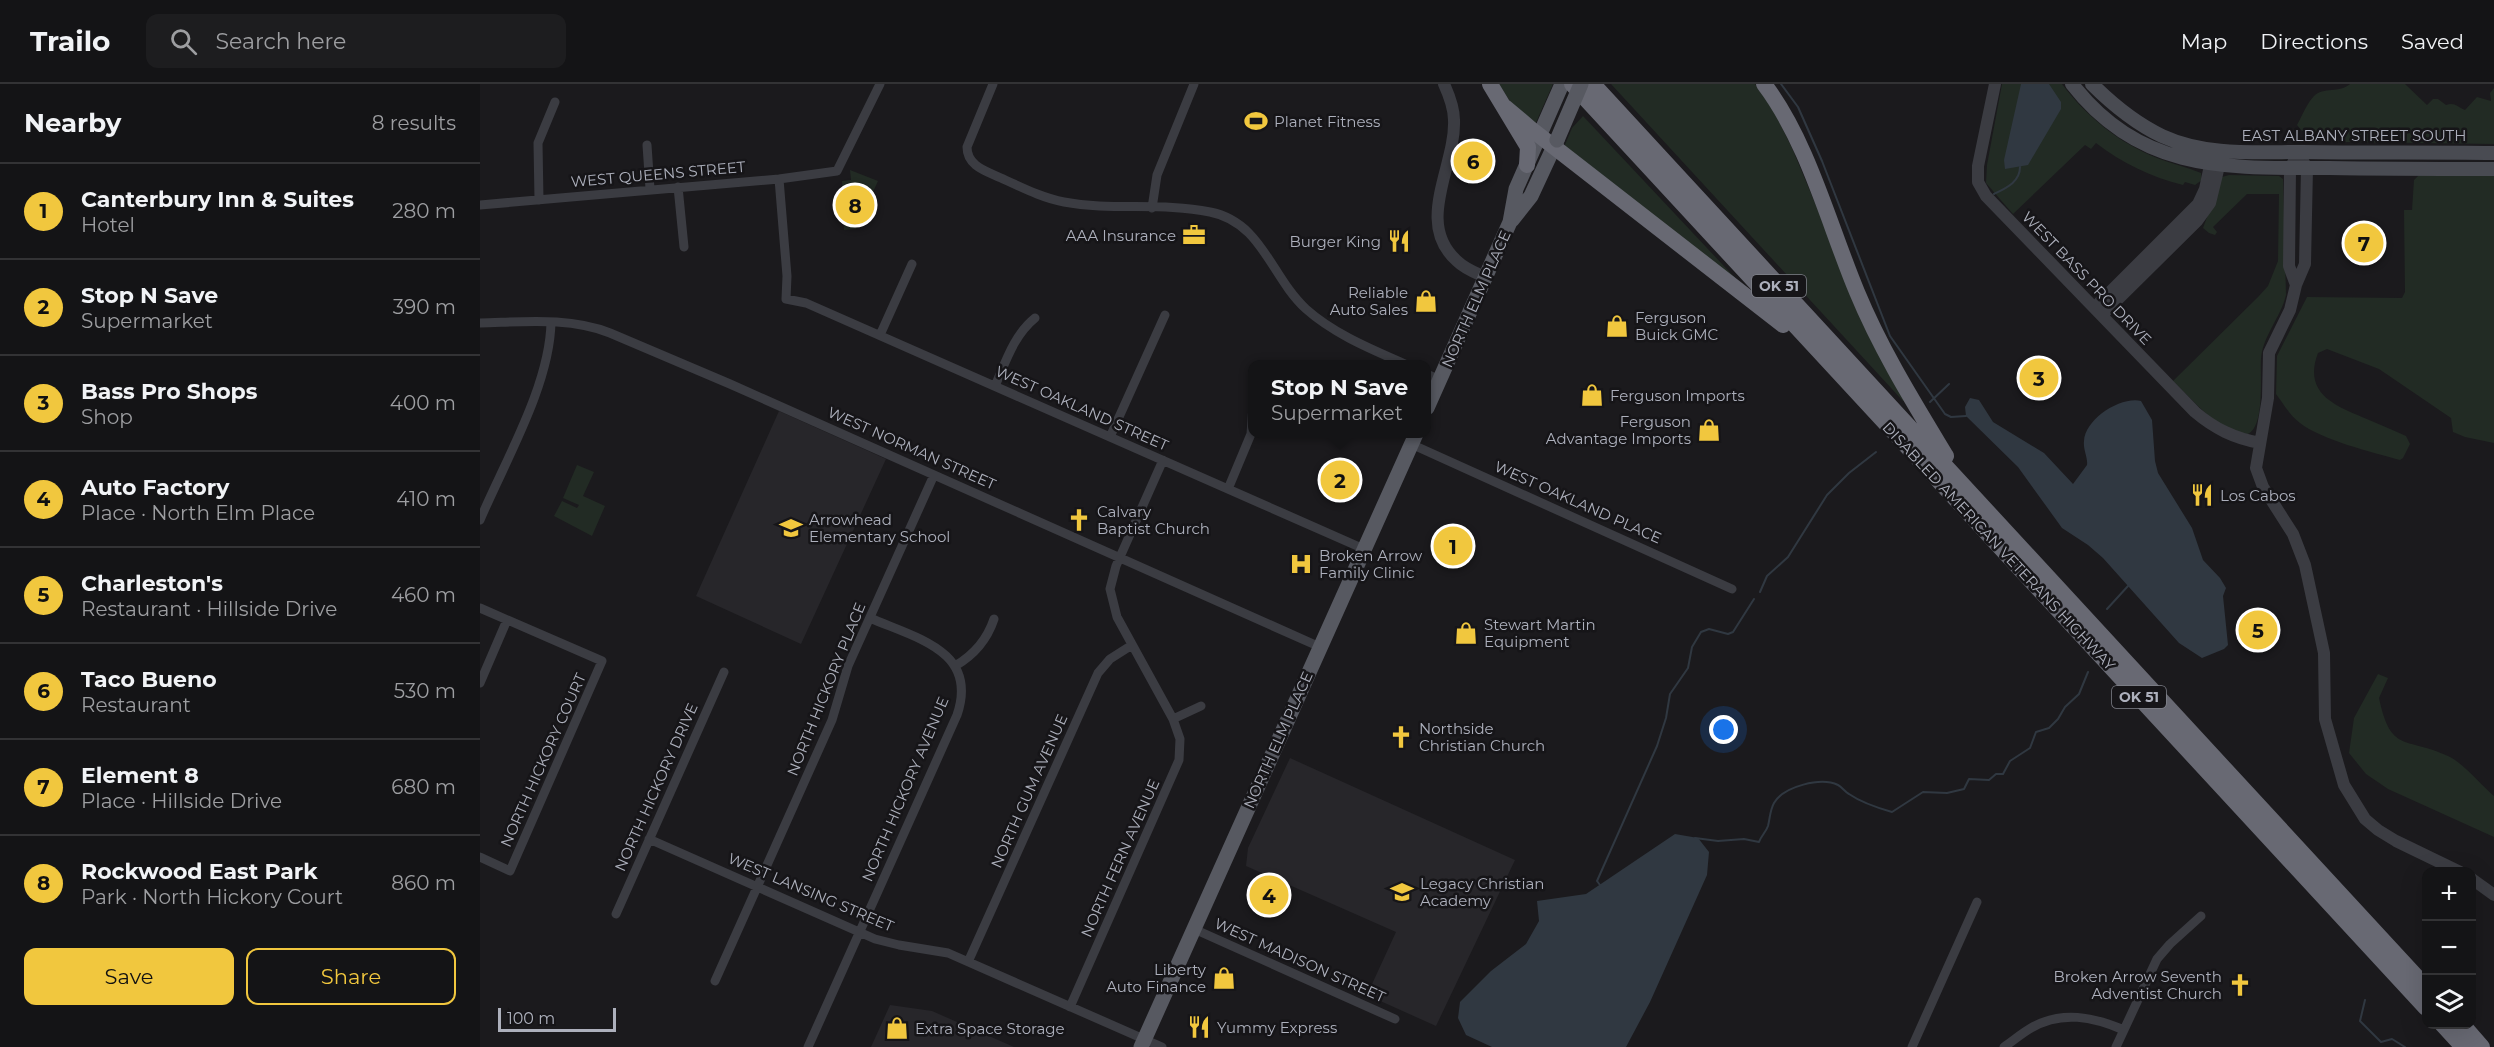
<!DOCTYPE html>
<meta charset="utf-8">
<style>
:root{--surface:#141416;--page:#1d1d1f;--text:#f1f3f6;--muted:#9d9ea1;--line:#333335;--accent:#f1c73e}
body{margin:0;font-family:Montserrat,sans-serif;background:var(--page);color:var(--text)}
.controls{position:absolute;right:18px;bottom:18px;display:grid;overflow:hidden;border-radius:12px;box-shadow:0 6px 24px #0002}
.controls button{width:54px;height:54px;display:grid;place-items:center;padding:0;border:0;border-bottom:2px solid var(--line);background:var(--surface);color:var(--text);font:30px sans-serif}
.scale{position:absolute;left:18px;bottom:15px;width:118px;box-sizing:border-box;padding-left:6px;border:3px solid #adb0bc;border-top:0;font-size:16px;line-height:21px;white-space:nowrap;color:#adb0bc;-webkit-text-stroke:4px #161518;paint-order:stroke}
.you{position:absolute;left:1244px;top:646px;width:21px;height:21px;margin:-15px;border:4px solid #fff;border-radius:50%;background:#1a73e8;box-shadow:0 0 0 9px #1a73e833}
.badge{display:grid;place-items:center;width:39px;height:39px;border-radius:50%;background:var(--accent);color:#111;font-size:20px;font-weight:700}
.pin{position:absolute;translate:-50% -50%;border:3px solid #fff;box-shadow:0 2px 6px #0006}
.popup{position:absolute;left:768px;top:276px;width:183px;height:78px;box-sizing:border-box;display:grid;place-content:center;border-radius:12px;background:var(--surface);filter:drop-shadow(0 2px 4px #0005);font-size:20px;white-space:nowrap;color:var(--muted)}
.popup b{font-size:22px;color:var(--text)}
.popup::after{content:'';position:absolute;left:50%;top:100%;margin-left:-12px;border:12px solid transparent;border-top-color:var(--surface)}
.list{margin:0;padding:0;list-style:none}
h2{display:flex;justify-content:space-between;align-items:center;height:78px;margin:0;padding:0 24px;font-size:26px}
h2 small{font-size:20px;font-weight:400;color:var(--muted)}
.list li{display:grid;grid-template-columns:39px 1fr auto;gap:18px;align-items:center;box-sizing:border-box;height:96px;padding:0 24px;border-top:2px solid var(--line)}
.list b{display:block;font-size:22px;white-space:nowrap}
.list p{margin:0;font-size:20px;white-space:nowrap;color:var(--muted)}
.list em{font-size:20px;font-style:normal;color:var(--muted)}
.actions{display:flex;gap:12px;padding:18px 24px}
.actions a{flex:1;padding:14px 0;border:2px solid var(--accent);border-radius:12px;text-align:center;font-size:21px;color:var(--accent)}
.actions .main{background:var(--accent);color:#111}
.icon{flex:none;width:33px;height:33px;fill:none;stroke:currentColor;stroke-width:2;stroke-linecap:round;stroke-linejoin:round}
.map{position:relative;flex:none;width:2014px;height:963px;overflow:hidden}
header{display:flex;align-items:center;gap:36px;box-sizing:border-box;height:84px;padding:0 30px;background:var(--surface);border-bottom:2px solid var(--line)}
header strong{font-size:28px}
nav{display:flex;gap:33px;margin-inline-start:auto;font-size:21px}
.search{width:420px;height:54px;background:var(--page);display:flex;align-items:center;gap:15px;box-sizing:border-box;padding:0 21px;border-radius:12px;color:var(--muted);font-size:22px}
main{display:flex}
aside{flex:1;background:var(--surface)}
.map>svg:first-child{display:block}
.built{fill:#27262a}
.green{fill:#222b24}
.water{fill:#303841}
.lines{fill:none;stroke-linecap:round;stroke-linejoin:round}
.stream{stroke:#303841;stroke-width:2}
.minor{stroke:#3b3c42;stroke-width:9}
.tertiary{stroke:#3b3c42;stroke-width:12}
.secondary{stroke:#494b52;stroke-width:14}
.primary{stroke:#575961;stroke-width:15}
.motorway{stroke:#686973;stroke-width:16}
.primary-bridge{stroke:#575961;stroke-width:15}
.labels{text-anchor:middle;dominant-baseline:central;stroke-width:5;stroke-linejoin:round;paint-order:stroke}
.shield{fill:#161518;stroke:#80828b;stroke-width:1.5}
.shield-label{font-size:14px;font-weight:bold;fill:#adb0bc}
.poi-label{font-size:15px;fill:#adb0bc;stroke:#161518;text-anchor:start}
.street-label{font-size:15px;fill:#adb0bc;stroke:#161518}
</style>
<header>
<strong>Trailo</strong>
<div class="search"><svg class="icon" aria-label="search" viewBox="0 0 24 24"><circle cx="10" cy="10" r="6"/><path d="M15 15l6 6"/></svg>Search here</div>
<nav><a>Map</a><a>Directions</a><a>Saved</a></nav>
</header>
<main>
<aside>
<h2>Nearby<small>8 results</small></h2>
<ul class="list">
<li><span class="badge">1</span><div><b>Canterbury Inn &amp; Suites</b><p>Hotel</p></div><em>280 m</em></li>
<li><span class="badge">2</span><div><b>Stop N Save</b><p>Supermarket</p></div><em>390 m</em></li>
<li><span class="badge">3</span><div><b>Bass Pro Shops</b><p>Shop</p></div><em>400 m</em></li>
<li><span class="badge">4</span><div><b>Auto Factory</b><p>Place · North Elm Place</p></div><em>410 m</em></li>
<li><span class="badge">5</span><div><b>Charleston's</b><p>Restaurant · Hillside Drive</p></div><em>460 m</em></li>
<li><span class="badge">6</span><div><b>Taco Bueno</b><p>Restaurant</p></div><em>530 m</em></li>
<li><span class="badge">7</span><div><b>Element 8</b><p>Place · Hillside Drive</p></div><em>680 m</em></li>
<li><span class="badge">8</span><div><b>Rockwood East Park</b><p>Park · North Hickory Court</p></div><em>860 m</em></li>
</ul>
<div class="actions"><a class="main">Save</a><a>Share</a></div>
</aside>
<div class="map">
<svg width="2014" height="963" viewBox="0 0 2014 963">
<rect width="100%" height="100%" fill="#1b1a1d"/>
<path class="built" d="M299 327 406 375 321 560 216 512Z
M810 674 1035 776 956 942 887 911 916 848 766 782 768 764Z
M410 921 452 927 534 963H391Z"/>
<path class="green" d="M1019 0H1073L1054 43 1033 22Z
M1131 0H1275L1294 27 1312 64 1388 246 1426 316 1423 317Z
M1522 0H1582C1606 32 1639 59 1677 74 1692 80 1707 83 1721 89L1722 96 1715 101 1705 98 1703 101C1671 93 1642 79 1616 59L1611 65 1605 61 1533 130 1506 99 1507 81Z
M1870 0H1925L1947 21 1953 15H1958L1966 21C1975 18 1977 23 1985 26L1997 13 2011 17 2010 9 2014 4V60L1866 58 1855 49 1822 47 1817 41C1822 32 1827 19 1834 12 1843 3 1860 9 1870 0Z
M1103 32 1258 197 1084 63 1092 44Z
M370 86 398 97 376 145 364 146 362 97 371 96Z
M1749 91 1799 92 1803 95 1806 211C1801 233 1782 253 1781 275 1780 292 1785 342 1768 350 1737 347 1714 317 1693 297L1778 213 1788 202 1798 177 1799 110H1767L1733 143 1737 148 1735 151 1729 149 1723 144 1742 93Z
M1939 91 2014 92V359L1985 353 1973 348 1971 334 1899 285 1847 265 1838 269C1823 308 1853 321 1882 333 1897 339 1912 346 1926 352L1930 360 1923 374 1920 376C1891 368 1842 356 1820 339 1810 332 1803 319 1796 310L1797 272 1827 213 1922 214 1925 208 1924 126H1932L1934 96Z
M97 381 114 388 103 412 125 422 112 452 74 432 82 417 97 424 99 421 83 414Z
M1898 590 1908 594 1899 614C1911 670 1925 652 1968 672 1982 678 2001 701 2014 712V753L1908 705 1886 690 1869 669 1874 634Z"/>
<path class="water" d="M1541 0H1569L1581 18V25L1548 81 1525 85 1524 76Z
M1490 314 1499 316 1513 338 1564 369 1593 400 1607 381C1608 373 1603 366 1604 357 1605 335 1641 312 1661 317L1672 336 1675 377 1678 389 1712 444 1723 476 1740 494 1746 504 1743 512 1748 561 1744 565 1722 574 1699 559 1623 474 1608 461 1582 444 1538 383 1486 332 1485 323Z
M1195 750 1218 754 1229 768 1227 791 1170 918 1146 963H1012L986 951 978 934 980 918 1011 887 1046 860 1059 837 1057 817 1106 810Z"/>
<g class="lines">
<path class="stream" d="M1301 0 1318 23 1342 77 1410 252 1465 330 1471 333 1486 332
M1514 110C1526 104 1540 98 1540 83
M1450 318 1469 300
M1280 508 1287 492 1308 473 1347 411 1369 389 1396 368
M1627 525 1648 502
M1215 754 1238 757 1264 755 1279 758C1281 752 1286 748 1288 742 1290 734 1290 726 1294 719 1304 702 1341 693 1358 701 1362 703 1365 708 1369 710 1382 719 1398 724 1412 728L1443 708 1467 709 1484 705 1489 695 1509 696 1516 690H1523L1530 677 1550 664 1556 648 1569 644 1578 635 1585 623 1599 610 1608 588
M1120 801 1117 797 1177 662 1186 634 1190 610 1208 584 1212 563 1221 548 1229 545 1248 550 1253 548 1274 515
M1885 916 1880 937 1901 958 1912 955 1925 963"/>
<path class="minor" d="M513 0 487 63C487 82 506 87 521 94 541 103 562 114 584 118 632 127 682 118 730 128 782 138 791 193 826 225 854 250 891 265 925 280
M167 61 170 105
M299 95 307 192 306 215 326 219 884 465
M198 103 204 163
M59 116 58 59 75 18
M0 121 299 95 357 87 400 0
M672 124 677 91 714 0
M0 239C44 238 89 233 130 249L250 300 840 563
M400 251 432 180
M947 290 960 296
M515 302C526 277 534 251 555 234
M630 353 685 231
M931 360 1252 505
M748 405 771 350 773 321
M0 436C25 377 70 301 71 238
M0 524 122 577 30 787 0 773
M475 582C494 571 507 556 514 535
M0 599 27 536
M693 635 721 622
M169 755 395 855 419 861 468 869 682 963
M136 830 244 588
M714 845 915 935
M488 878 618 589 630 575 652 561
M235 897 352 636 368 582 454 391
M590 923 699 676 700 655 693 635 637 533 630 505 636 482 683 376
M328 963 477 631C499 567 436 554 390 534
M1432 963 1497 818
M1524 963C1533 957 1542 949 1551 944 1582 926 1613 933 1644 946
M1636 963 1677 875 1690 860 1721 832"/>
<path class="tertiary" d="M964 0C969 11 974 23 974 36 976 82 934 139 977 177 985 185 996 189 1005 193
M1515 0 1498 82V98L1506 112 1715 328C1735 345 1754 354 1780 359
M1818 68 1810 85 1809 182 1816 201 1810 226 1789 269 1788 314 1776 384 1783 403 1813 450 1825 481 1844 569 1845 635 1864 701 1885 735 1898 746 1916 757 1980 788
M1816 201 1825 180 1827 84 1823 77
M1615 223 1718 120 1725 105 1732 72
M1622 231 1717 137 1730 119 1739 82 1736 73
M1992 795 2014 811"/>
<path class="secondary" d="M1592 0C1661 89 1748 84 1849 84 1904 85 1959 85 2014 85
M1612 0C1633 21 1655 39 1682 52 1725 72 1775 68 1822 68 1886 69 1950 68 2014 69"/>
<path class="primary" d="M1032 136 1051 112 1077 56
M947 324 1030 138 1036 105 1082 0
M661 963 936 350"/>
<path class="motorway" d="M1010 0 1048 63 1047 81
M1092 0 1946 924
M1113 0 1946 903
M1284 0C1328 58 1349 141 1377 208 1401 266 1434 319 1466 372
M1025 23 1051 45 1303 241
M1962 940 1983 963
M1982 940 2002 963"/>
<path class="primary-bridge" d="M1077 56 1101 0"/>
</g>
<defs>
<g id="stadium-bare" transform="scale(1.8)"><path d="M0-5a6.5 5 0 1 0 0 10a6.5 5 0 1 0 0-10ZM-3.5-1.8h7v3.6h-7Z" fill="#f1c73e" stroke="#161518" stroke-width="2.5" paint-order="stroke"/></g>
<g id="office-bare" transform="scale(1.8)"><path d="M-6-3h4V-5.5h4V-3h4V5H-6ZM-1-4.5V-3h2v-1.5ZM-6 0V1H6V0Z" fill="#f1c73e" stroke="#161518" stroke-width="2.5" paint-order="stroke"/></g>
<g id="restaurant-bare" transform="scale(1.8)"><path d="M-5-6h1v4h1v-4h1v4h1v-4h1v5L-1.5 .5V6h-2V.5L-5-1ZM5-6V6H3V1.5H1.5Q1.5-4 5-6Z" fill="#f1c73e" stroke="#161518" stroke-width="2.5" paint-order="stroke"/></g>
<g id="shop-bare" transform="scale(1.8)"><path d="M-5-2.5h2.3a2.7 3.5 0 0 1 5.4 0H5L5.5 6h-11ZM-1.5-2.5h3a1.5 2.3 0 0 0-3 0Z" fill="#f1c73e" stroke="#161518" stroke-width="2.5" paint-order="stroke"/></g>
<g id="church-bare" transform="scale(1.8)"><path d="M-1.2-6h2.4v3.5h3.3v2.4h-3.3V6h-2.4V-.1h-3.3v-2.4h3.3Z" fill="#f1c73e" stroke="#161518" stroke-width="2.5" paint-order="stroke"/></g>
<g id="school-bare" transform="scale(1.8)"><path d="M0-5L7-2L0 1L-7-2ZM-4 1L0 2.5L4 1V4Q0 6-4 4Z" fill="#f1c73e" stroke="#161518" stroke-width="2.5" paint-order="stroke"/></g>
<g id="hospital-bare" transform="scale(1.8)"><path d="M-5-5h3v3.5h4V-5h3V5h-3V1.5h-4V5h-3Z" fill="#f1c73e" stroke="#161518" stroke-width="2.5" paint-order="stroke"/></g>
</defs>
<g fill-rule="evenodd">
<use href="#stadium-bare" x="776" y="37"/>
<use href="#office-bare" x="714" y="151"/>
<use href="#restaurant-bare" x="919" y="157"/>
<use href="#shop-bare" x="946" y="217"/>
<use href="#shop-bare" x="1137" y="242"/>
<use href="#shop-bare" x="1112" y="311"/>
<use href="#shop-bare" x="1229" y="346"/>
<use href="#restaurant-bare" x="1722" y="411"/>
<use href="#church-bare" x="599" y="436"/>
<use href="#school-bare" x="311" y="444"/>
<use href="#hospital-bare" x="821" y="480"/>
<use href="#shop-bare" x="986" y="549"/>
<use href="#church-bare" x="921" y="653"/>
<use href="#school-bare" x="922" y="808"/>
<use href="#shop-bare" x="744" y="894"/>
<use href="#church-bare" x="1760" y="901"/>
<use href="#restaurant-bare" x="719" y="943"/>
<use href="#shop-bare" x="417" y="944"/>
</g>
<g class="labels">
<g class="shield">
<rect x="1272" y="191" width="54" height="22" rx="4.5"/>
<rect x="1632" y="602" width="54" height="22" rx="4.5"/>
</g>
<g class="shield-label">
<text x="1299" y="202">OK 51</text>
<text x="1659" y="613">OK 51</text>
</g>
<g class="poi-label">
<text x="794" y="37">Planet Fitness</text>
<text x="696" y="151" text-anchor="end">AAA Insurance</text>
<text x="901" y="157" text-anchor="end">Burger King</text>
<text x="928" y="208" text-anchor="end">Reliable<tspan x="928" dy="17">Auto Sales</tspan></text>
<text x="1155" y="233">Ferguson<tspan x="1155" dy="17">Buick GMC</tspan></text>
<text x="1130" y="311">Ferguson Imports</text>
<text x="1211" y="337" text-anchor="end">Ferguson<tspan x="1211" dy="17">Advantage Imports</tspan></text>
<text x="1740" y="411">Los Cabos</text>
<text x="617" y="427">Calvary<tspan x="617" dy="17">Baptist Church</tspan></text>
<text x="329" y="435">Arrowhead<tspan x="329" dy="17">Elementary School</tspan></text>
<text x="839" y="471">Broken Arrow<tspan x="839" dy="17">Family Clinic</tspan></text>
<text x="1004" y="540">Stewart Martin<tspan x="1004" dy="17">Equipment</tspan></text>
<text x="939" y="644">Northside<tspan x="939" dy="17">Christian Church</tspan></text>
<text x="940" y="799">Legacy Christian<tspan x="940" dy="17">Academy</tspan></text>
<text x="726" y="885" text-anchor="end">Liberty<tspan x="726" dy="17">Auto Finance</tspan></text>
<text x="1742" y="892" text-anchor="end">Broken Arrow Seventh<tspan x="1742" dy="17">Adventist Church</tspan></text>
<text x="737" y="943">Yummy Express</text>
<text x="435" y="944">Extra Space Storage</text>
</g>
<g class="street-label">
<text x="1874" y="51">EAST ALBANY STREET SOUTH</text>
<text transform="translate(178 90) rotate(-5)">WEST QUEENS STREET</text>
<text transform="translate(1607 194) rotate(46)">WEST BASS PRO DRIVE</text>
<text transform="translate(996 215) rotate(-66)">NORTH ELM PLACE</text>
<text transform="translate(602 324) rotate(24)">WEST OAKLAND STREET</text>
<text transform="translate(432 364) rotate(24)">WEST NORMAN STREET</text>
<text transform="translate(1098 418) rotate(24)">WEST OAKLAND PLACE</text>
<text transform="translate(1519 462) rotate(47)">DISABLED AMERICAN VETERANS HIGHWAY</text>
<text transform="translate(346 605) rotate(-68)">NORTH HICKORY PLACE</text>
<text transform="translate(798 656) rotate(-66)">NORTH ELM PLACE</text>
<text transform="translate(63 676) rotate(-66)">NORTH HICKORY COURT</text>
<text transform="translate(176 703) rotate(-66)">NORTH HICKORY DRIVE</text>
<text transform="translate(425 705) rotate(-67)">NORTH HICKORY AVENUE</text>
<text transform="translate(549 707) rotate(-66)">NORTH GUM AVENUE</text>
<text transform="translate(640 774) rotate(-66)">NORTH FERN AVENUE</text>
<text transform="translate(331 808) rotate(23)">WEST LANSING STREET</text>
<text transform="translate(820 876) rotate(24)">WEST MADISON STREET</text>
</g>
</g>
</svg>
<div class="controls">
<button>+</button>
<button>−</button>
<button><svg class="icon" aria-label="layers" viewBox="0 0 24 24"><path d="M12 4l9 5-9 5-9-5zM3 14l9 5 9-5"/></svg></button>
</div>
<div class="scale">100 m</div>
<div class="you"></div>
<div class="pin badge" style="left:973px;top:462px">1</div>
<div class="pin badge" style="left:860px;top:396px">2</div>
<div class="popup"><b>Stop N Save</b>Supermarket</div>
<div class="pin badge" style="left:1559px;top:294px">3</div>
<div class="pin badge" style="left:789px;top:811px">4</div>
<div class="pin badge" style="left:1778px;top:546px">5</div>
<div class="pin badge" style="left:993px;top:77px">6</div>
<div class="pin badge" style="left:1884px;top:159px">7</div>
<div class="pin badge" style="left:375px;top:121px">8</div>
</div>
</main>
